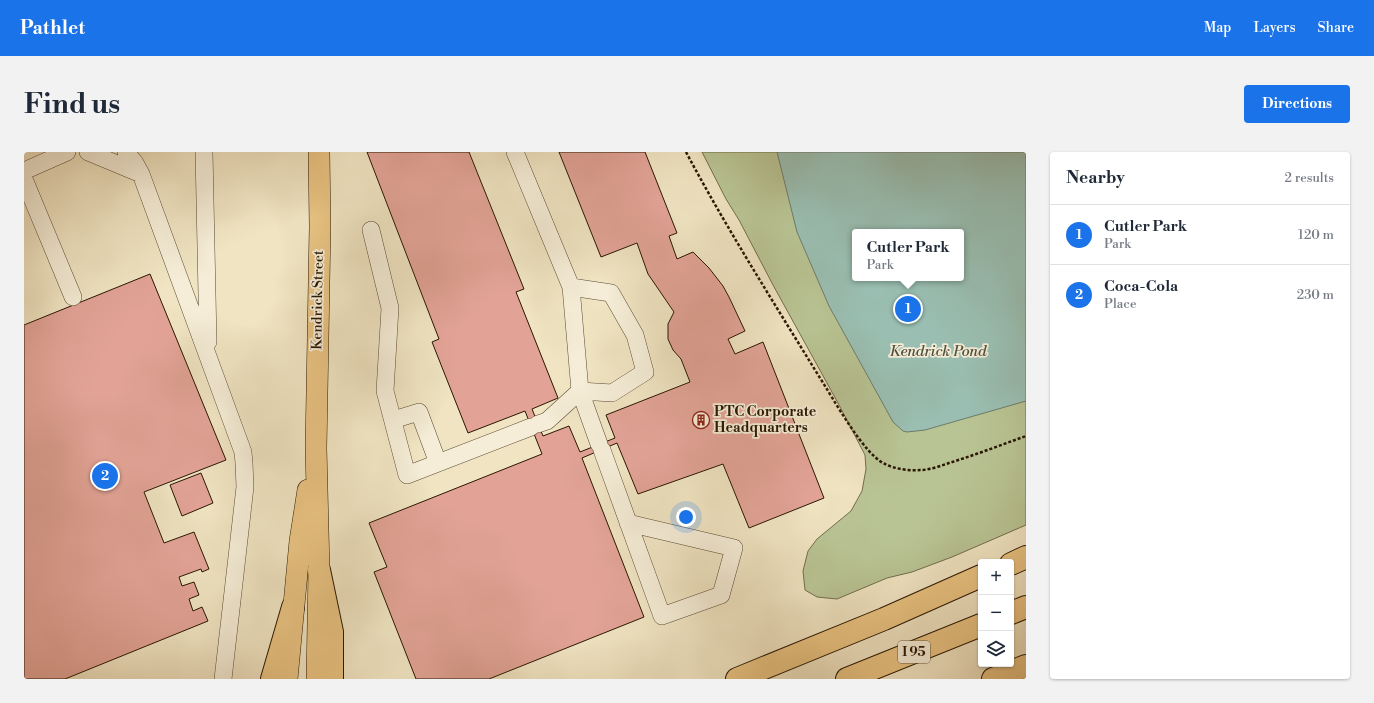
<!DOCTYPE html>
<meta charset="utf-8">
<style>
:root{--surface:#fff;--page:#f2f2f3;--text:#1f2937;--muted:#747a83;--line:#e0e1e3;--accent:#1a73e8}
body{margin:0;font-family:"Libre Bodoni",serif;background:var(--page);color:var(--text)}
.controls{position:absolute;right:12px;bottom:12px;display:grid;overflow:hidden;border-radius:4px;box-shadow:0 1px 3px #0004}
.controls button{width:36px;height:36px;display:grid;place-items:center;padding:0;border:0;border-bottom:1px solid var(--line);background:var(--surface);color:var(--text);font:20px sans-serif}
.you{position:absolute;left:662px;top:365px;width:14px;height:14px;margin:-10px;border:3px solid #fff;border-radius:50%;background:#1a73e8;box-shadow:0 0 0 6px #1a73e833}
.badge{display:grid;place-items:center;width:26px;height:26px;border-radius:50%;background:var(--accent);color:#fff;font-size:13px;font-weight:700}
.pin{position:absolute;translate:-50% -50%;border:2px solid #fff;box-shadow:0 1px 4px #0006}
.popup{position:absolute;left:828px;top:77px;width:112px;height:52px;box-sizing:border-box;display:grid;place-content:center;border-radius:4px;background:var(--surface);filter:drop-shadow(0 1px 3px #0005);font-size:13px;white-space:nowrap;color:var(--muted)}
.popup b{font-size:15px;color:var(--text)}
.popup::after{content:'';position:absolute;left:50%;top:100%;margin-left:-8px;border:8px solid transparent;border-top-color:var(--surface)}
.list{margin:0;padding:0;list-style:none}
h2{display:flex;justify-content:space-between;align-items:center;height:52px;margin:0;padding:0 16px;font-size:17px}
h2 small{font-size:13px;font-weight:400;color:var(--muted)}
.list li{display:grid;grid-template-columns:26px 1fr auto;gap:12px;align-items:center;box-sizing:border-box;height:60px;padding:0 16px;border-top:1px solid var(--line)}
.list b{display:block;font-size:15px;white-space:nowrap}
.list p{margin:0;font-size:13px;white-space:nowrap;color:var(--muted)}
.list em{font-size:13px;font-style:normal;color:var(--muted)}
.icon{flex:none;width:22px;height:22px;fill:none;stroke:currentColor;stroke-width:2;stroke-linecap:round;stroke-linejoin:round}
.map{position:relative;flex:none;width:1002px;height:527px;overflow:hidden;border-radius:4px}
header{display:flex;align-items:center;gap:24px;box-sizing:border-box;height:56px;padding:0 20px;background:var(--accent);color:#fff}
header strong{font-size:19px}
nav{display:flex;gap:22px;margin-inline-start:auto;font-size:14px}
.intro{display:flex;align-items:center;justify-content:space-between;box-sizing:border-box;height:96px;padding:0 24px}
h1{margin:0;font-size:28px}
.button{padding:10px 18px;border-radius:4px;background:var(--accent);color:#fff;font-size:14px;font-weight:700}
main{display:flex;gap:24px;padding:0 24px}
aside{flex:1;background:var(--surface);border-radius:4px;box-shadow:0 1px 3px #0004}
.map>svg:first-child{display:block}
.green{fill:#b9c494;stroke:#716d4b;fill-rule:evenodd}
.water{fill:#9abfb2;stroke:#6d7b6c;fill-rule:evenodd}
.building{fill:#e2a396;stroke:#291602}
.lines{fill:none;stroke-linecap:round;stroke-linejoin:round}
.minor-casing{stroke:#5b4a32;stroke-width:18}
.major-casing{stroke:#291602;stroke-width:22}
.highway-casing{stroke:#291602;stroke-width:24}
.path{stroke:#291602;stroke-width:2.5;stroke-dasharray:3 2;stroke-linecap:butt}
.minor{stroke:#f5edd7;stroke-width:17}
.major{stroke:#e8c281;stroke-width:21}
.highway{stroke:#e8c281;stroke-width:22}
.labels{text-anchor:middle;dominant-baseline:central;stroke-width:3.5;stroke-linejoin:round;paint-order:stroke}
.shield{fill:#f5edd7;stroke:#665642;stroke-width:1}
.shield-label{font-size:13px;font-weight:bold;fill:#291602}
.street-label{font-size:14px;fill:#291602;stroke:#f5edd7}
.poi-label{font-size:14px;font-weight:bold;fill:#291602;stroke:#f5edd7;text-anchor:start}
.water-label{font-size:15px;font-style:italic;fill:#515140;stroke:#f5edd7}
</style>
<header>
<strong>Pathlet</strong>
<nav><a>Map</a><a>Layers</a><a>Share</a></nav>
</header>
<div class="intro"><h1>Find us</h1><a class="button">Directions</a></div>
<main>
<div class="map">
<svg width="1002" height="527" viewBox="0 0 1002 527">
<rect width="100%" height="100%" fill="#f0e4c2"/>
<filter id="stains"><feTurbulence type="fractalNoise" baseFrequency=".005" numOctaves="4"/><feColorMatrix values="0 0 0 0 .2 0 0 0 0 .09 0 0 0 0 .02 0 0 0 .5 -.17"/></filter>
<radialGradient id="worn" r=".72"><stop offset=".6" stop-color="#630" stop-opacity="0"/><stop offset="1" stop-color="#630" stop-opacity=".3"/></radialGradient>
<path class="green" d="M678 0H1002V373L928 405 888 420 863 426 813 447 793 445 781 438 779 419 784 399 793 387 827 359 838 339 842 317 841 303 814 251 749 133 715 68 702 47ZM831 80H937V126H831Z"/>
<path class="water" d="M753 0H1002V249L901 278 883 280 879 279 869 270 805 154 773 80ZM831 80H937V126H831Z"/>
<path class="building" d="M343 0H445L500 137 492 140 534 246 508 257 519 284 545 274 556 300 591 286 582 263 666 230 657 207 649 198 644 187V172L650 160 624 122 613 91 577 105 535 0H621L653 81 645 84 653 107 669 100 685 116 699 134 705 145 721 179 704 187 711 202 739 190 800 346 725 376 699 312 614 342 593 291 558 306 620 465 465 527H392L350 420 363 415 345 371 518 302 501 259 444 281 408 190 415 187Z
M126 122 202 308 120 340 140 391 170 380 185 417 178 420 177 417 155 425 158 434 170 430 175 443 165 447 169 459 178 455 184 469 41 527H0V173Z
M177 321 189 351 158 364 146 333Z"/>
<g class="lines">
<g class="minor-casing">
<path id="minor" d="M64 0 117 22
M102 0 111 11 117 22 219 300 220 311 221 335 199 527
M180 0 184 190
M491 0 547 135 556 239 588 241 621 220 611 183 587 141 547 135
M0 19 43 0
M0 27 49 145
M347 78 366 156 361 239 383 323 507 275
M369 268 395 260 414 311
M514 272 523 269 556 239 575 292
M578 298 638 464 697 443 710 396 604 371"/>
</g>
<g class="major-casing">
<path id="major" d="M263 527 276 389 284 338
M293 527 295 418 292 296 296 75 295 0"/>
</g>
<g class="highway-casing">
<path id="highway" d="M987 412 1002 405
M295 418 308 480V527
M987 461 1002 455
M248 527 269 455
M713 527 860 467 957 424
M823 527 957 473
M969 527 1002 514"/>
</g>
<path class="path" d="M662 0C703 77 750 151 796 226 809 246 840 303 861 312 871 317 885 319 896 318 906 318 916 314 925 311 951 303 977 293 1002 284"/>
<use href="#minor" class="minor"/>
<use href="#major" class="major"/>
<use href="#highway" class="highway"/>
</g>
<defs>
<g id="building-ring" transform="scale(0.9)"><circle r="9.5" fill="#f5edd7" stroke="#8f2418" stroke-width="1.5"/><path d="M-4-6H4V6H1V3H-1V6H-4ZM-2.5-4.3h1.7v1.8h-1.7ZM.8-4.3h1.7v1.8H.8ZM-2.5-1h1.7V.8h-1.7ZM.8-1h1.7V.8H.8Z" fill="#8f2418"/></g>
</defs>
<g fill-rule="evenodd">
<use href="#building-ring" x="677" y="268"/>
</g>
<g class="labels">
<rect class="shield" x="874" y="489" width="32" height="22" rx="3"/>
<g class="shield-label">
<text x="890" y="500">I 95</text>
</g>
<g class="street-label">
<text transform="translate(294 148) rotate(-89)">Kendrick Street</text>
</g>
<g class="poi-label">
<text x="690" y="260">PTC Corporate<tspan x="690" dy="16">Headquarters</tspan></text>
</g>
<g class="water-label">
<text x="914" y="199">Kendrick Pond</text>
</g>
</g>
<rect width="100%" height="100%" filter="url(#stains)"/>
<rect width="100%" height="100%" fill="url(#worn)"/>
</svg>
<div class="controls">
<button>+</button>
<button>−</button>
<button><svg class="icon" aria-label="layers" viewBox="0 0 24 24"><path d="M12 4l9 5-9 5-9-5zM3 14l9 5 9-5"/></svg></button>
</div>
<div class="you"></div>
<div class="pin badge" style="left:884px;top:157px">1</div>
<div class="popup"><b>Cutler Park</b>Park</div>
<div class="pin badge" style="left:81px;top:324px">2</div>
</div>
<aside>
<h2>Nearby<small>2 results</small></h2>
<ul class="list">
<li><span class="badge">1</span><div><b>Cutler Park</b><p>Park</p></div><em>120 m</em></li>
<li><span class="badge">2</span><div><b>Coca-Cola</b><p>Place</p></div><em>230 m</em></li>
</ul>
</aside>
</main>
